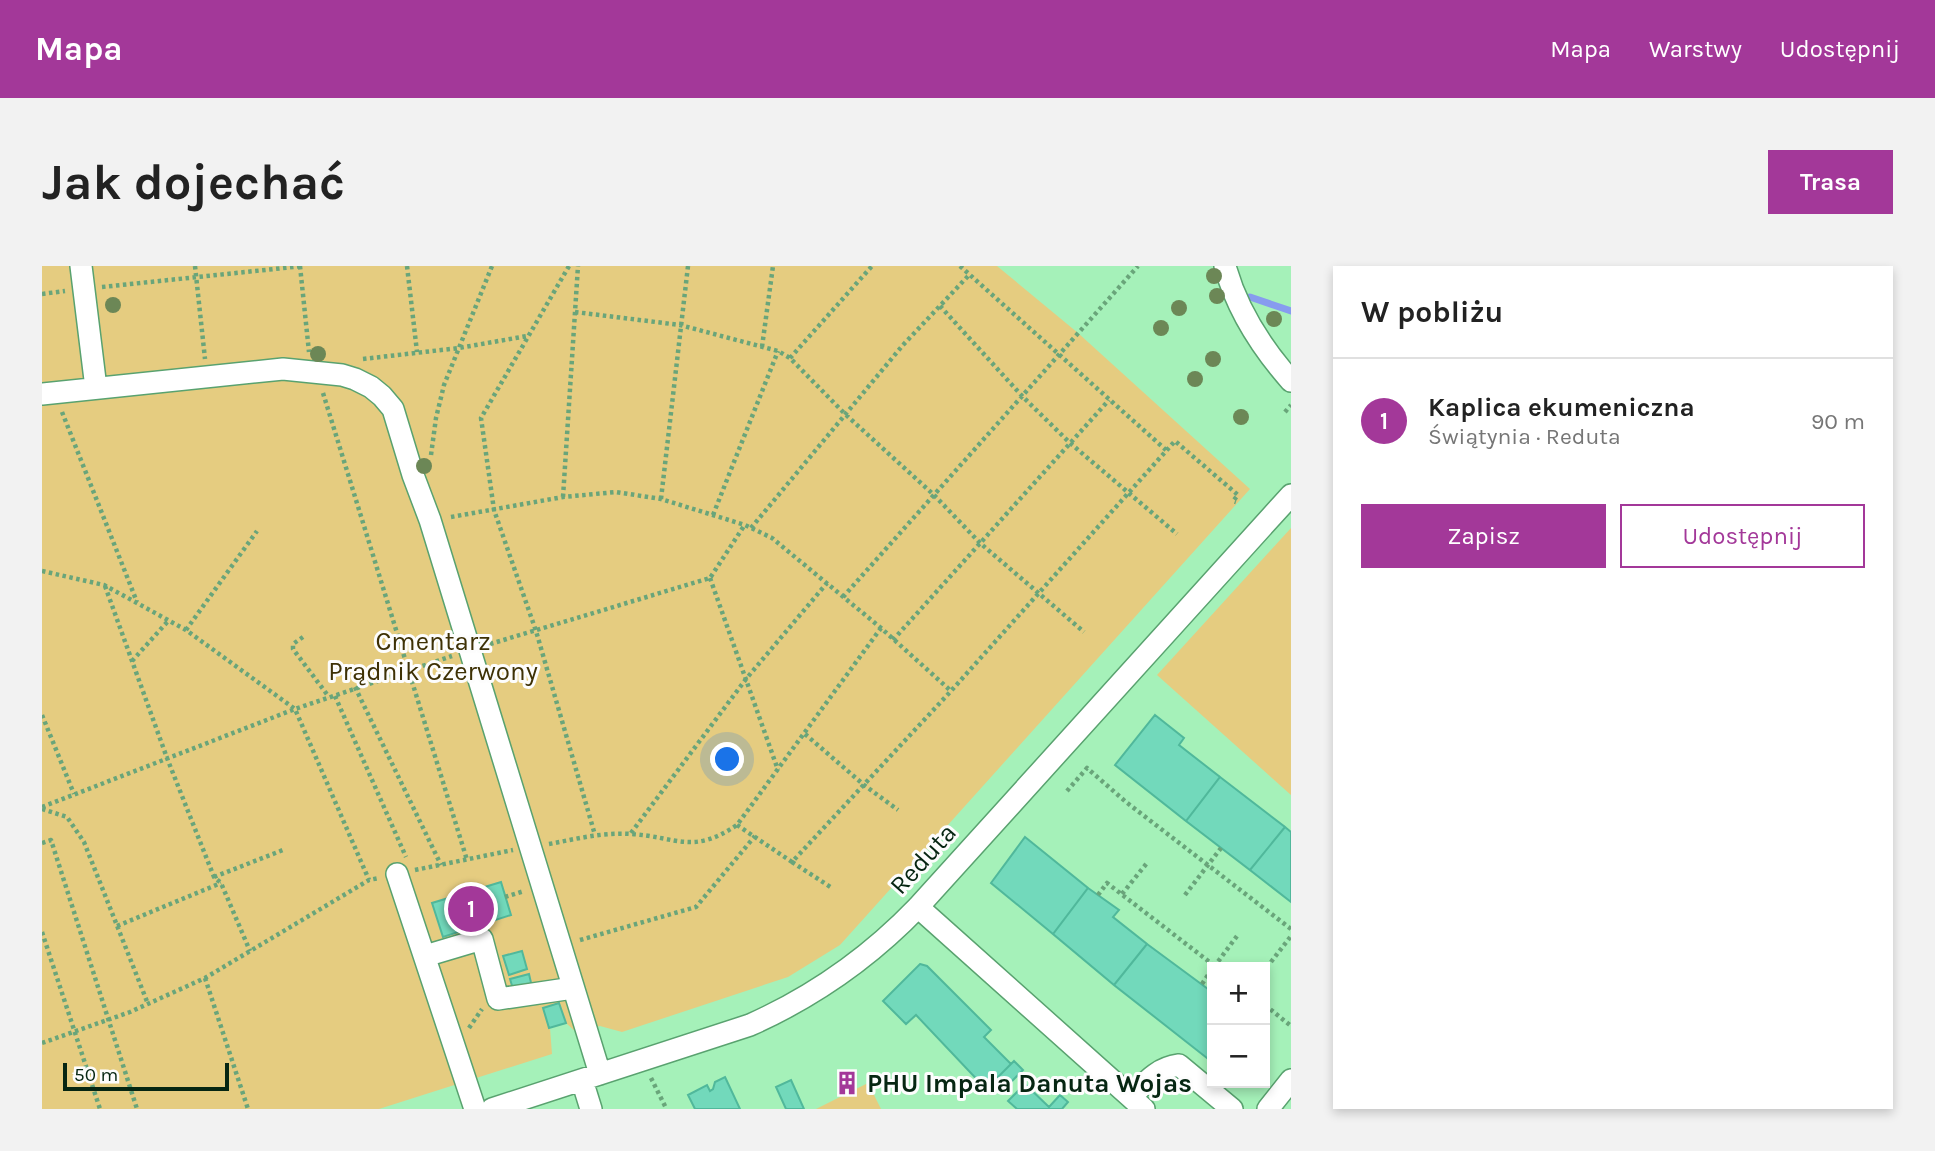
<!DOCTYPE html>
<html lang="pl">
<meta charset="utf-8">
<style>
:root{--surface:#fff;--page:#f2f2f2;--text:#222;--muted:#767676;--line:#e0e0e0;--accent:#a33899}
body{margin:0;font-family:Karla,sans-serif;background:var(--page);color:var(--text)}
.controls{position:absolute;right:21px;bottom:21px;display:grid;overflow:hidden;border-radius:0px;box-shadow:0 4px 10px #0003}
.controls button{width:63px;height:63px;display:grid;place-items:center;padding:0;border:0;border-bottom:2px solid var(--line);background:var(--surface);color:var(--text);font:35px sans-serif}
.scale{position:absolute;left:21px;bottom:18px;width:166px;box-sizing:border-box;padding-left:7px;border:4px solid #062612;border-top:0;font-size:19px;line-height:24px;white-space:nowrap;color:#062612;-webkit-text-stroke:5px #fdfdfd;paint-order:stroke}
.you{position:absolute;left:686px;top:494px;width:24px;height:24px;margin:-18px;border:5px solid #fff;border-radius:50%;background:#1a73e8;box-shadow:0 0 0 10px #1a73e833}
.badge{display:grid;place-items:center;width:46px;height:46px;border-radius:50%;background:var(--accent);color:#fff;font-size:23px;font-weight:700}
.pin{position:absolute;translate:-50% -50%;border:4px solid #fff;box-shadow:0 2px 7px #0006}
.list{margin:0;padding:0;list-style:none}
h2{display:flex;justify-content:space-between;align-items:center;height:91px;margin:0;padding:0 28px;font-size:30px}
h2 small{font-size:23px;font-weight:400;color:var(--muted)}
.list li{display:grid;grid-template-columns:46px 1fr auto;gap:21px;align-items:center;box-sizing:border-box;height:126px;padding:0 28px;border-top:2px solid var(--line)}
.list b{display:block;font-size:26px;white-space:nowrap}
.list p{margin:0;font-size:23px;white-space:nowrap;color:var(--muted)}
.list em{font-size:23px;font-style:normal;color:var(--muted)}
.actions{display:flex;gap:14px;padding:21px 28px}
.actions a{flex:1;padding:16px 0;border:2px solid var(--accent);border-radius:0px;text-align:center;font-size:24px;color:var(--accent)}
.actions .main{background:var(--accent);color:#fff}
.map{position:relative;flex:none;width:1249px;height:843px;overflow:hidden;border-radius:0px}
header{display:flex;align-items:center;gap:42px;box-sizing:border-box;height:98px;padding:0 35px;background:var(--accent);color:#fff}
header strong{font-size:33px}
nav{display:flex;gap:38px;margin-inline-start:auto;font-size:24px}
.intro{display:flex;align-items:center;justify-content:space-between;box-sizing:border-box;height:168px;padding:0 42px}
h1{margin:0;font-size:49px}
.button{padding:18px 32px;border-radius:0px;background:var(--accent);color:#fff;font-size:24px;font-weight:700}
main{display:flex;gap:42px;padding:0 42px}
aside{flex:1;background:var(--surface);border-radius:0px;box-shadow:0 4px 10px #0003}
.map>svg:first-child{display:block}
.green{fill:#e5cc80}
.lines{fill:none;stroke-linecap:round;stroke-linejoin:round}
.stream{stroke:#879cef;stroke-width:7}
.building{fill:#72d9bb;stroke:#50b89b;stroke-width:2}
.minor-casing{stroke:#59a26f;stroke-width:24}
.path{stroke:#69a57a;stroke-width:4.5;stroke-dasharray:3.5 3.5;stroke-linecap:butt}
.minor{stroke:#fff;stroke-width:21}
.tree{fill:#6c8756}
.labels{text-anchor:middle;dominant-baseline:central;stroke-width:6;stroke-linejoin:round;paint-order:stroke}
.park-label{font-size:26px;fill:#3e3105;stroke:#fdfdfd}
.street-label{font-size:26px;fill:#062612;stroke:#fdfdfd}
.poi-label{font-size:26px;font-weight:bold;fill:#062612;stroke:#fdfdfd;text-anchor:start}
</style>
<header>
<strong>Mapa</strong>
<nav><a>Mapa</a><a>Warstwy</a><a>Udostępnij</a></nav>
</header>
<div class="intro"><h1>Jak dojechać</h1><a class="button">Trasa</a></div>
<main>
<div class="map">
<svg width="1249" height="843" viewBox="0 0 1249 843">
<rect width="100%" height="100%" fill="#a5f1b9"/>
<path class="green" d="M0 0H955L1036 67 1208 223 798 679 746 711 580 766 558 760 535 767 524 757 508 762 510 788 337 843H0Z
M1249 262V529L1115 409Z
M826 817 839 843H774Z"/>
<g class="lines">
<path class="stream" d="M1208 31 1249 45"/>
</g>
<path class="building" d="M1113 449 1142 472 1137 479 1178 511 1144 555 1073 499Z
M1178 511 1243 561 1208 604 1144 555Z
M1243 561 1249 566V636L1208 604Z
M983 571 1046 622 1011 668 949 617Z
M459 616 469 649 401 671 390 637Z
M1046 622 1077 644 1071 651 1105 678 1072 719 1011 668Z
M1105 678 1170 726V796L1072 719Z
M480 685 485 703 467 709 461 690Z
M878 698 885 700 949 764 942 771 969 798 944 823 874 749 864 758 841 735Z
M487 708 490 721 471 723 468 713Z
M517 737 524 757 507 762 501 742Z
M972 795 981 804 965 820 956 811Z
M683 811 698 843H653L646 829 665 819 668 825 671 823 673 816Z
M749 814 762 843H744L734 821Z
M983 818 1007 841 1018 829 1026 836 1020 843H975L966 835Z"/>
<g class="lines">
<g class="minor-casing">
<path id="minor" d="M39 0 54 122
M1183 0C1195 44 1219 81 1249 115
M0 128 241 103 300 109 313 113 329 121 340 130 351 143 371 209 388 254 558 808
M355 608 433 843
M876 641 1102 843
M383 690 440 673 456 733 531 722
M540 814 549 843
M1089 831C1104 816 1115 802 1137 799L1190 843
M450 843 708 759C773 730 827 692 876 641L1249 229
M1226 843 1249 814"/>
</g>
<path class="path" d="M153 0 163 93
M258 0 267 86
M365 0 375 86
M527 0 439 152 452 244 494 365 553 569
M918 0 1124 184
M60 21 261 0
M0 28 23 25
M898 40 981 131 1028 177 1135 268
M533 46 638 59 736 85 748 92 803 148 892 229 938 277 1042 366
M720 81 731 0
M748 92 830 0
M321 93 417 82 485 70
M281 127 425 594
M20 146 95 336
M1243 146 1249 139
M389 189 394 152 402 119 450 0
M521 231 536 0
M619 233 646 0
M671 249 736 85
M409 251 521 231 574 226 619 233 703 259 730 272 839 362 909 425
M709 262 861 79 928 8
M0 305 62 319 95 337 144 364 253 443 327 614
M668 312 736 504
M63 320 125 492 172 611 179 617 208 685
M801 331 1096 0
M144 364 215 265
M261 371 251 378V383L287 431
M851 374 1067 134
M448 378 668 312 702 260
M90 395 127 354
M313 421 399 599
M293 430 364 591
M0 449 32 528
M763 468 822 519 856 544
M1025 525 1045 502 1084 536 1249 663
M0 541 253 443 410 390
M0 543 25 551 42 576 106 738
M695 559 750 596 909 425 1133 175 1196 229 1191 235 1194 236
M589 567 704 413 785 317
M0 577 9 574 95 843
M507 578C534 573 561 566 589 568 636 571 650 589 695 559L839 362
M750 596 790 622
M373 604 471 584
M172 611 241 584
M1080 628 1105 597
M1056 629 1065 617 1174 701
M1143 629 1179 582
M463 631 482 625
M75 660 179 617
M0 666 58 843
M538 674 654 641 713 570
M1229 696 1249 670
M1172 701 1195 670
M163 712 206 843
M1160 718 1170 703
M1223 739 1249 760
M427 762 440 743
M0 777 88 746 163 712 327 614 337 612
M609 812 624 842"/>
<use href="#minor" class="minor"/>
</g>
<g class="tree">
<circle cx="1172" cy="10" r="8"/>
<circle cx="1175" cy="30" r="8"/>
<circle cx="71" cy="39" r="8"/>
<circle cx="1137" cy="42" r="8"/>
<circle cx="1232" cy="53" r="8"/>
<circle cx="1119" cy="62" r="8"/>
<circle cx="276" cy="88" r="8"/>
<circle cx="1171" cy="93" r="8"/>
<circle cx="1153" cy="113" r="8"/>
<circle cx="1199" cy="151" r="8"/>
<circle cx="382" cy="200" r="8"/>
</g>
<defs>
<g id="building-bare" transform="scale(1.89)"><path d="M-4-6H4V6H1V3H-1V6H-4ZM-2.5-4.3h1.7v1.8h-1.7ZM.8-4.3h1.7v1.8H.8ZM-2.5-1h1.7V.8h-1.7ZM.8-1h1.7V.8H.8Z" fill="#a33899" stroke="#fdfdfd" stroke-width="2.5" paint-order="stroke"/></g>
</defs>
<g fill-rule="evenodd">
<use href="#building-bare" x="805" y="817"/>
</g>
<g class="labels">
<g class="park-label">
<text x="391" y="375">Cmentarz<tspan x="391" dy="30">Prądnik Czerwony</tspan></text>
</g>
<g class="street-label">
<text transform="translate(881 593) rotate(-48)">Reduta</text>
</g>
<g class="poi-label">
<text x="825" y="817">PHU Impala Danuta Wojas</text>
</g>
</g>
</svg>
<div class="controls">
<button>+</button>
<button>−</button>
</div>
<div class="scale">50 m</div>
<div class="you"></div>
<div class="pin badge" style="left:429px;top:643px">1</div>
</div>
<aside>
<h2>W pobliżu<small></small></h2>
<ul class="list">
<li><span class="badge">1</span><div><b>Kaplica ekumeniczna</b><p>Świątynia · Reduta</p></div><em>90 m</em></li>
</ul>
<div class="actions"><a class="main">Zapisz</a><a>Udostępnij</a></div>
</aside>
</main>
